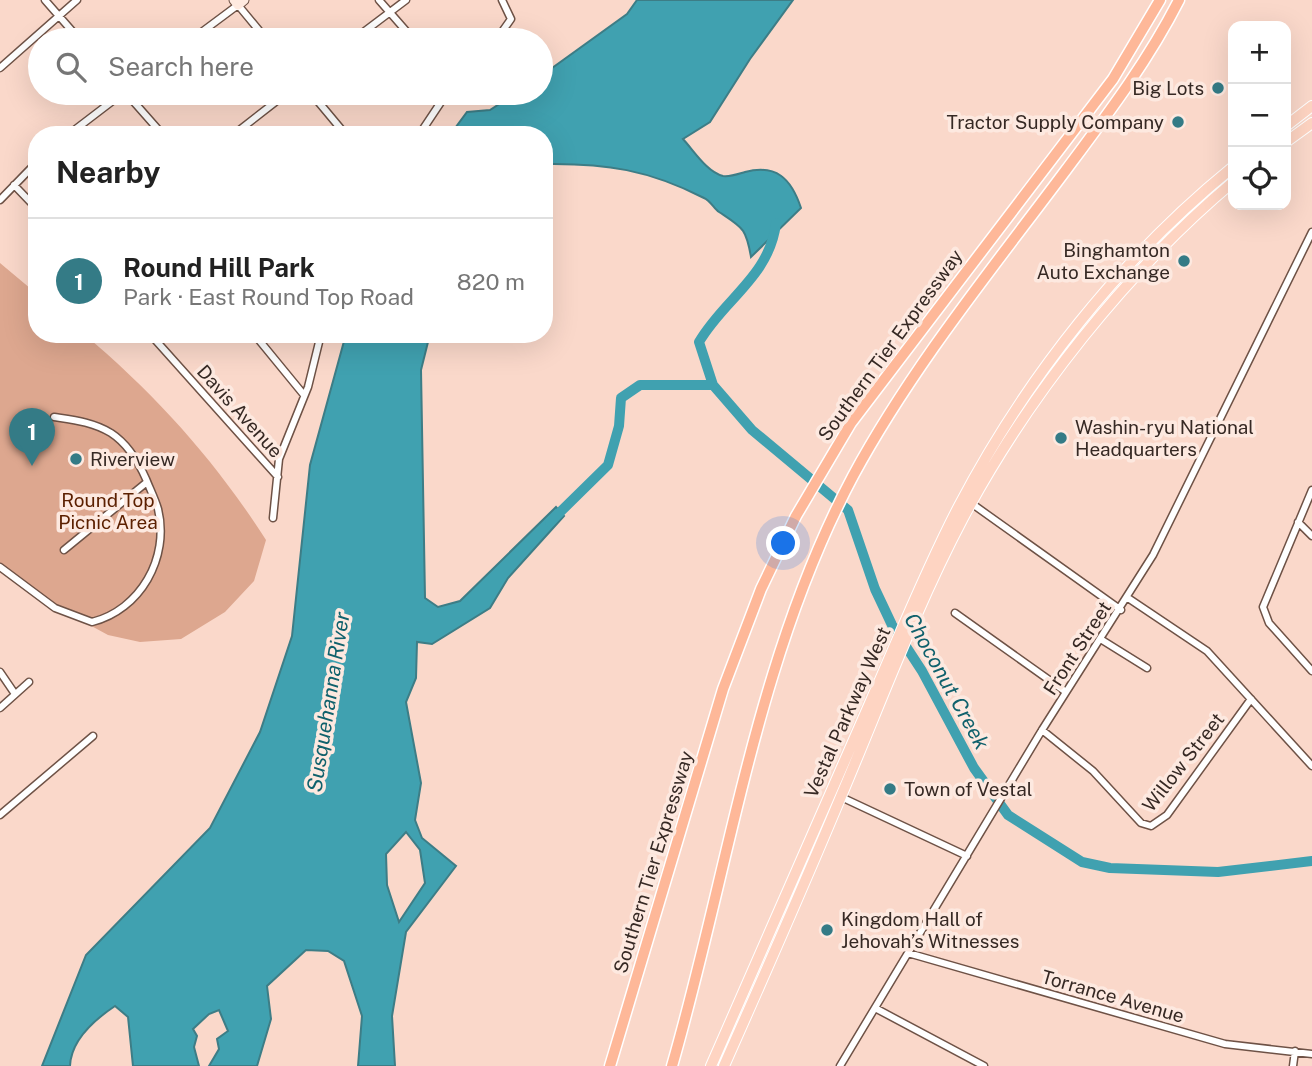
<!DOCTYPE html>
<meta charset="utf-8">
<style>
:root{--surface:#fff;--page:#f2f2f2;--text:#222;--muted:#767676;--line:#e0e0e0;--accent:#347b86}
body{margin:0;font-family:"Public Sans",sans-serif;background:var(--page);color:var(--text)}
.controls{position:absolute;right:21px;top:21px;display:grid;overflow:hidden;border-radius:14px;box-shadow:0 7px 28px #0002}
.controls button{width:63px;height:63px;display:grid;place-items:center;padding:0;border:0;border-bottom:2px solid var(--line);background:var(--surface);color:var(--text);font:35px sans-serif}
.you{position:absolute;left:784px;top:544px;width:24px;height:24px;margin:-18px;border:5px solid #fff;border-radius:50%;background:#1a73e8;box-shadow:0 0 0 10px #1a73e833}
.badge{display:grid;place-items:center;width:46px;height:46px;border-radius:50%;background:var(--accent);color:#fff;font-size:23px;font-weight:700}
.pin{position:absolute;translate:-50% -58px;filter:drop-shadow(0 2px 4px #0008)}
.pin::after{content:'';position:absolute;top:37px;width:24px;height:21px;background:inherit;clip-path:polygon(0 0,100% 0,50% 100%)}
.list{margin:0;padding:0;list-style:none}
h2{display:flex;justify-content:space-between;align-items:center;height:91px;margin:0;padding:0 28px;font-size:30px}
h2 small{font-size:23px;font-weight:400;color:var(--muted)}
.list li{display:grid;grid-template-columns:46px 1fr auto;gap:21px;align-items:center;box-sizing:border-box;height:126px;padding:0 28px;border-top:2px solid var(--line)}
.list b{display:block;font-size:26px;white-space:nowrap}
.list p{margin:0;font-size:23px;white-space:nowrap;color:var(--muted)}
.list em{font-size:23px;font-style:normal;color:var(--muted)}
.icon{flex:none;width:38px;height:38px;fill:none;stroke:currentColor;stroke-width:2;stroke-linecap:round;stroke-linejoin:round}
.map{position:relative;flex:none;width:1312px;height:1066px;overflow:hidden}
.search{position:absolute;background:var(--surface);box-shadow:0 7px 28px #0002;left:28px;top:28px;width:525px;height:77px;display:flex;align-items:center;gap:18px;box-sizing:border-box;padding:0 24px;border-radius:38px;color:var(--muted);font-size:26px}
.panel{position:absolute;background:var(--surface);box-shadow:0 7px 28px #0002;left:28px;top:126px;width:525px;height:217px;border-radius:28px}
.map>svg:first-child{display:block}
.green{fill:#dda78f}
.water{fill:#40a1b0;stroke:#3d7d86;stroke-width:2;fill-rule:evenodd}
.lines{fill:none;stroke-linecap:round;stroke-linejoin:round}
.river{stroke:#40a1b0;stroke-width:10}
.street-casing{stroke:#6e5246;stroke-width:9}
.secondary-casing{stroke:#6e5246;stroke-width:11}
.primary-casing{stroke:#fff;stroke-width:12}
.highway-casing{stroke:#fff;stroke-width:13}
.street{stroke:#fff;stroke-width:6}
.secondary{stroke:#ffeae0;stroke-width:9}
.primary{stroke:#fed4c2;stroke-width:10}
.highway{stroke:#feb899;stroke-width:10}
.poi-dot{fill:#347b86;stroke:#fde9e0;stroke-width:2.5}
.labels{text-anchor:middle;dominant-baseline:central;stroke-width:7;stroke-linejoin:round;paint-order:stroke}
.poi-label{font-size:19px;fill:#362924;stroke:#fde9e0;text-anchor:start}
.street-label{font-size:19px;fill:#362924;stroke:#fde9e0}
.park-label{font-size:19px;fill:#5c2000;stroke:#fde9e0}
.water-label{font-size:21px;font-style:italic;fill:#10616c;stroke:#fde9e0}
</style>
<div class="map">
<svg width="1312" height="1066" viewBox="0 0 1312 1066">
<rect width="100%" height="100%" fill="#fad8ca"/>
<path class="green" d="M0 263 37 294V334H84C157 396 214 459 266 540L254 581 225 612 181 639 140 642 108 635 38 597 0 567Z"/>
<path class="water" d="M637 0H793L750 59 710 122 683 139C694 151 707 172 723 176 730 177 738 174 745 172 776 164 791 178 801 208L751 257C746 228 743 228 719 212 714 209 711 201 704 198 649 170 606 163 544 164V135H450L467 112 490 110 516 93H541V76L627 14Z
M346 334H430L421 370 425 598 438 607 460 601 556 507 564 516 508 578 490 608 432 644 417 642 416 678 406 702 421 783 415 820 422 838 456 866 406 932 392 1016 395 1066H358L362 1016 344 961 328 951 306 950 267 986 271 1019 257 1066H209L219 1049 217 1039 228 1031 219 1010 209 1014 193 1029 197 1036 194 1047 199 1066H133L128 1017 115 1006C94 1020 71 1040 70 1066H42L86 955 210 828 260 732 292 636 310 465ZM406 832 420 850 425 883 399 922 387 885 386 854Z"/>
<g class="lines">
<path class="river" d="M713 385 699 342C723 300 770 276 776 223
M550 522 608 465 619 426 621 398 640 385H713L752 430 848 510 875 589 892 625 922 671 974 768 1008 815 1082 862 1110 868 1218 872 1312 861"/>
<g class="street-casing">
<path id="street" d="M45 0 80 40
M379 0 414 40
M499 36 511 19 502 0
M191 40 238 5 267 40
M353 40 406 0
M0 68 77 0
M126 93 163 135
M311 93 346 135
M81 125 89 135
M68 135 123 93
M233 135 287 93
M419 135 447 93
M14 185 37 209
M0 200 37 162
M150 334 278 477
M254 334 304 395
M1312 490 1263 607 1269 623 1312 671
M971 503 1121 610
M273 518 279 459 308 387 321 334
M1298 522 1312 536
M64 550 147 482
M0 567 55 608 92 622C140 610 170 558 158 509 155 499 150 489 146 479 138 461 128 444 111 433 93 422 74 420 54 417
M1128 598 1207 651 1312 766
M955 613 1066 692
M1102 640 1147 668
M0 672 15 694
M0 708 29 682
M1042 730 1093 771 1141 823 1151 826 1167 815 1251 699
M839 796 967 856
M0 815 93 736
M908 953 1225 1044 1312 1054
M875 1008 984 1066
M840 1066 1042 730 1153 555 1312 232
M1293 1066 1295 1051"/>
</g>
<g class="secondary-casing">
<path id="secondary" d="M234 0 238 5 244 0"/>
</g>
<g class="primary-casing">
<path id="primary" d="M1286 126 1312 106
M1286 142 1312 123
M711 1066C765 945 816 824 870 703 899 637 926 569 959 506 1026 378 1121 258 1233 167
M724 1066C764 976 804 885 842 794 881 702 916 607 963 518 1028 396 1127 271 1233 182"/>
</g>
<g class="highway-casing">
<path id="highway" d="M610 1066 723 689 761 589 796 516 851 423 1113 79 1160 0
M672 1066C729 869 756 658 853 476 912 367 992 269 1066 170 1107 115 1148 61 1179 0"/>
</g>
<use href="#street" class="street"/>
<use href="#secondary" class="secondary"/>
<use href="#primary" class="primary"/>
<use href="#highway" class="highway"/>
</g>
<g class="poi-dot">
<circle cx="1218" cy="88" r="7"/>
<circle cx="1178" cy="122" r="7"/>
<circle cx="1184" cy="261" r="7"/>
<circle cx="1061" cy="438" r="7"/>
<circle cx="76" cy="459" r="7"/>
<circle cx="890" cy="789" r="7"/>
<circle cx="827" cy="930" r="7"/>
</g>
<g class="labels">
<g class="poi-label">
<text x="1204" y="88" text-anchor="end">Big Lots</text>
<text x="1164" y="122" text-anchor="end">Tractor Supply Company</text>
<text x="1170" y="250" text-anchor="end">Binghamton<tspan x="1170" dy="22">Auto Exchange</tspan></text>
<text x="1075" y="427">Washin-ryu National<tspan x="1075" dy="22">Headquarters</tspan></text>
<text x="90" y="459">Riverview</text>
<text x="904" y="789">Town of Vestal</text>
<text x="841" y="919">Kingdom Hall of<tspan x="841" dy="22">Jehovah’s Witnesses</tspan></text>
</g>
<g class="street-label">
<text transform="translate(890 345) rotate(-54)">Southern Tier Expressway</text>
<text transform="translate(240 411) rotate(48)">Davis Avenue</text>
<text transform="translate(1077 648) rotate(-57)">Front Street</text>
<text transform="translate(847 712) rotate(-66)">Vestal Parkway West</text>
<text transform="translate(1183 762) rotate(-52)">Willow Street</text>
<text transform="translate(653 862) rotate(-73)">Southern Tier Expressway</text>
<text transform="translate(1113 996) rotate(16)">Torrance Avenue</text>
</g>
<g class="park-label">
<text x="108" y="500">Round Top<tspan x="108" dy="22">Picnic Area</tspan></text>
</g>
<g class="water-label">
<text transform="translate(947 681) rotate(61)">Choconut Creek</text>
<text transform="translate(328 702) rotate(-81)">Susquehanna River</text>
</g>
</g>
</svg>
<div class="controls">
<button>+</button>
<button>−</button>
<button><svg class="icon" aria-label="locate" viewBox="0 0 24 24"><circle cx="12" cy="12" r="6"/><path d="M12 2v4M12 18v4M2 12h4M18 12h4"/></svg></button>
</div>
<div class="you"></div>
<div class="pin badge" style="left:32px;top:466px">1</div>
<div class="search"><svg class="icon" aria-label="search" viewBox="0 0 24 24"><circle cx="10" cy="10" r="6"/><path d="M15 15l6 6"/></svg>Search here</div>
<section class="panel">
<h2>Nearby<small></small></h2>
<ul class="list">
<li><span class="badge">1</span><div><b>Round Hill Park</b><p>Park · East Round Top Road</p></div><em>820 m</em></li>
</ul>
</section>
</div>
